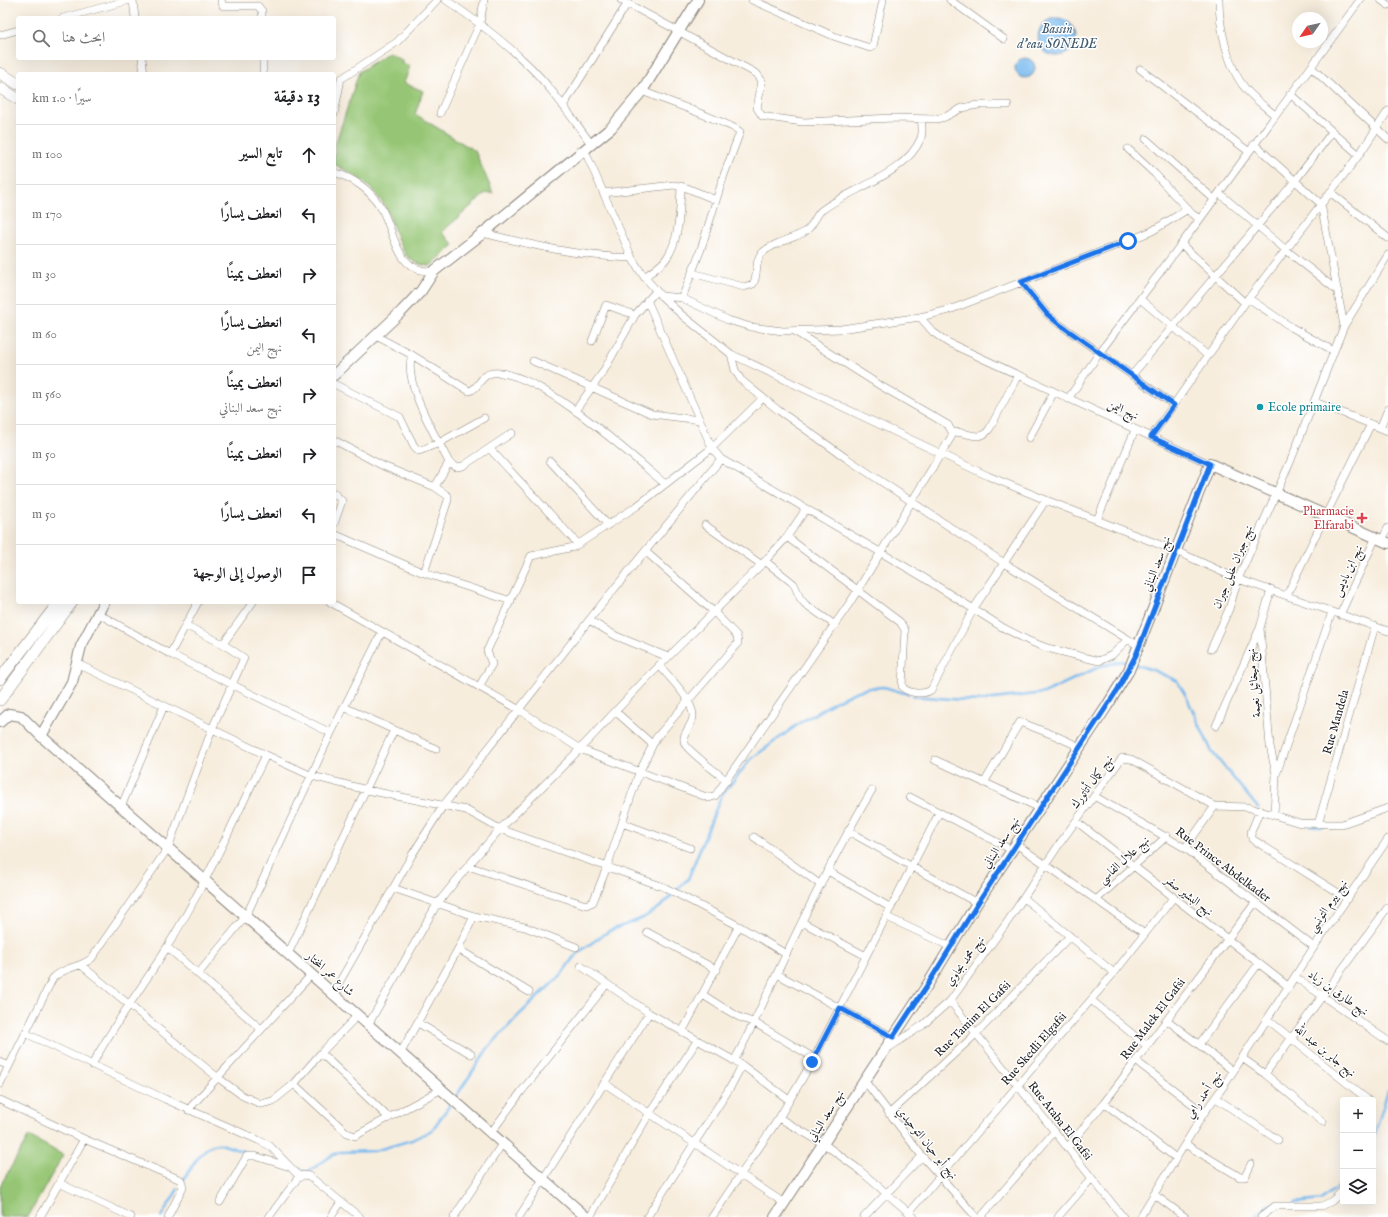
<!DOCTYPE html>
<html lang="ar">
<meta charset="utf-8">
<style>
:root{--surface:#fff;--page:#f2f2f2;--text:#202124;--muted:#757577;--line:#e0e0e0}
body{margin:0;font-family:"IM FELL English",Amiri,serif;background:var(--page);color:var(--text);direction:rtl}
.controls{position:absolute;right:12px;bottom:12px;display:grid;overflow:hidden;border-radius:4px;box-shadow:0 4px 16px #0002}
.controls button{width:36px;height:36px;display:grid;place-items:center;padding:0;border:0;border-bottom:1px solid var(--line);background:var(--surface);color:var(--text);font:20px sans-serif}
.compass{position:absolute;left:1292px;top:12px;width:36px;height:36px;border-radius:50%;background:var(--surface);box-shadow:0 4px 16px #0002;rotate:236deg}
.stop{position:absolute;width:12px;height:12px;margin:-9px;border:3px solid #1a73e8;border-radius:50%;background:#fff}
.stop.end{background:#1a73e8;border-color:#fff;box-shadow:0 1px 4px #0008}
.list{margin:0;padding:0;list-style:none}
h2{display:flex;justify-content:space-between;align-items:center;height:52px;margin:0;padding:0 16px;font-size:17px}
h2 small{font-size:13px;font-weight:400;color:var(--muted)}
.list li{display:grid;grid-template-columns:26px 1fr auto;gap:12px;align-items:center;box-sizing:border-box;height:60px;padding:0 16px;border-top:1px solid var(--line)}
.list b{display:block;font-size:15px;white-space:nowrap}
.list p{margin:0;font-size:13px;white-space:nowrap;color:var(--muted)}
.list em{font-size:13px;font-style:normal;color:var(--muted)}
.icon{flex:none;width:22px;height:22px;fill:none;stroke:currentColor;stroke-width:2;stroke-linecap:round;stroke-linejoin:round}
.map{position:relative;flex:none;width:1388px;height:1217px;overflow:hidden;direction:ltr}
.search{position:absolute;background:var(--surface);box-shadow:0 4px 16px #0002;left:16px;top:16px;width:320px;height:44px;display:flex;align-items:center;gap:10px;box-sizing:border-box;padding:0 14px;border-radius:4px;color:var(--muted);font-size:15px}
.panel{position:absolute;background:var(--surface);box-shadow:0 4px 16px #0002;left:16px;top:72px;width:320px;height:532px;border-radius:4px;direction:rtl}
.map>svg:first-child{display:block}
.green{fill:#96c675;stroke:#597148}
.water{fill:#78baee;stroke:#4a6b85}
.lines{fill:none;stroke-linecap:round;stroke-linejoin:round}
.stream{stroke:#78baee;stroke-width:2.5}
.street-casing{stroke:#8a847c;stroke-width:8}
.secondary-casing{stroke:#8a847c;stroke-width:12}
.primary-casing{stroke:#8a847c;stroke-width:12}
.street{stroke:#fff;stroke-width:7}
.secondary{stroke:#fff;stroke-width:10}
.primary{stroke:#fff;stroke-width:11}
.route{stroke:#1a73e8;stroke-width:5}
.culture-dot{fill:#0f9aa8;stroke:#fff;stroke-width:1.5}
.health-dot{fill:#e0444e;stroke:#fff;stroke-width:1.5}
.labels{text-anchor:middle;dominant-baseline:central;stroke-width:3;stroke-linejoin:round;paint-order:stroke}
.culture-label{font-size:12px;fill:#0d838f;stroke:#fff;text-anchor:start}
.street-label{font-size:12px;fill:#1c1c1c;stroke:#fff}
.health-label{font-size:12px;fill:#be3a42;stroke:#fff;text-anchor:end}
.water-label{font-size:13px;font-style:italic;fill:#415b70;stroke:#fff}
</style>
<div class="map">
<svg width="1388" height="1217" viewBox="0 0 1388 1217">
<rect width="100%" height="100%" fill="#fff"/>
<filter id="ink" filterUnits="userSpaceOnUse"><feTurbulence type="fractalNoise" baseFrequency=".025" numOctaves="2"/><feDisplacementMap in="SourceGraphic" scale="8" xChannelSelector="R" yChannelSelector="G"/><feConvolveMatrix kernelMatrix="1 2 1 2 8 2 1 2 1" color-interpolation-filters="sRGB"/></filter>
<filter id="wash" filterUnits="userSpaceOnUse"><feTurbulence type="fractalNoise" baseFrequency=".012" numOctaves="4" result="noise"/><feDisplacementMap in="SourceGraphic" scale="16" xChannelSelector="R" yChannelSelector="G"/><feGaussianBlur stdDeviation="0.9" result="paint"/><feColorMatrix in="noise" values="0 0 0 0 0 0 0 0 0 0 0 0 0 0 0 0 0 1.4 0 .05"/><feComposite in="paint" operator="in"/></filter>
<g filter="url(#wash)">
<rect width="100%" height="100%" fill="#f7eddd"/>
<path class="green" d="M389 52 402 60V63L410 66 404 83 423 91 415 114 475 151 493 193H486L442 232 454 245 430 266C394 264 398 224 382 202 370 184 353 174 334 164L335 145 359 72Z
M29 1136 63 1155 28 1217H0V1186Z"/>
<path class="water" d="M1038 37a19 19 0 1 1 38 0a19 19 0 1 1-38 0Z
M1015 68a10 10 0 1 1 20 0a10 10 0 1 1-20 0Z"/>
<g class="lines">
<path class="stream" d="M1133 664 1153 670 1177 681 1186 696 1212 752 1258 808
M913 696 977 701 1044 693 1101 666 1122 661 1128 663
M1310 826 1323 827
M455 1098 488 1048 519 1015 561 975 573 958 583 949 609 931 643 918 660 907 688 879 721 796 751 759 801 722 838 700 855 692 869 688 884 687 908 694
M1373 1139 1388 1091
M296 1169 308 1172 331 1156 340 1152 374 1151 412 1140 432 1130 452 1102
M183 1181C191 1169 205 1138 224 1145 233 1148 240 1151 250 1153
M1294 1203 1321 1200 1343 1182
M161 1217 178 1189
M1256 1217 1268 1205H1273"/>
</g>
</g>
<g filter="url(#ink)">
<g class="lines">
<g class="street-casing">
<path id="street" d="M133 0 135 18
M221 0 223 6H258L262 11V18
M446 0C474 19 500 38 525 62 551 86 571 117 592 145
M621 0 757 74 762 81 757 108 762 116 767 117 803 122 894 118 936 119 945 117 962 108 978 105H1008
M752 0 836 37 870 48 873 46 883 0
M950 0 1004 39
M1219 0C1219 26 1228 68 1245 88 1253 98 1265 107 1275 115
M1381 0 1388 5
M63 18 130 0
M0 35 18 30
M142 58 144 74
M263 58V74
M1311 67 1388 139
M1140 69 1248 151
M642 91C656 97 735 125 740 132L724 175 701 249 682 298
M1290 94 1359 155
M563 106 627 4
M440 113 480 23 484 0
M334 114 341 79 397 42 437 0
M1146 139 1215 200
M1254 144 1321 204 1344 326
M1128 149 1155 174 1192 214 1200 219
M585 151 632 258 642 274 661 296 683 316 731 354 988 476 1046 500 1176 551 1238 579 1388 631
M334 172C354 179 368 188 380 206 395 229 394 274 434 271
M1330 192 1388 238
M603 193 674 185 687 188 716 200
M1219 193 1286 250 1338 291
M483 233C535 246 578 256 632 258
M1181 244 1245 303
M692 273 744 287 753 284C759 275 754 260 762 253 771 244 791 239 803 233 815 226 814 216 822 210 851 188 906 175 921 138 923 132 922 125 921 119
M644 277C651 272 660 267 666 259 680 240 680 208 681 186
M1021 282 1047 314 1059 324 1174 405
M661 296 682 298 728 320 751 327 783 331 841 329 920 317 949 310 1128 241 1152 231 1188 209
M1248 298 1291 327 1334 351
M1140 299 1207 355
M647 300 712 448 721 459 921 576 1002 627 1029 641 1047 648 1099 661 1112 655 1128 639
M920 317 933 332 947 342 1210 464
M376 336 412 355C402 382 436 437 449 462
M592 341 606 305 635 315
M731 354 735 370 741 380 778 410 846 458 1004 563 1139 646
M412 355 469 391C478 390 480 375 492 373 535 367 632 456 665 484
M533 361 652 414 700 420
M1132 375 1295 181 1332 132
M334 384 400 417 414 446 419 451 439 443 484 418
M1068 399 1100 352 1200 219 1360 0
M1315 402 1388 431
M575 411 603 372 635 315 656 291
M1380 428 1388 409
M952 432C968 431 980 444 990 428L1018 375
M1151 437 1245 303 1359 155 1388 111
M1029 438 1054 392
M334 440 383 466 435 487 448 496V500L424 573
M490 449 578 544
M550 461 608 525
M435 487 449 462 456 467 463 466 512 433
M334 493 342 501 334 524
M1097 520 1135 430
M705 525 762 565
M334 534 424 573 511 601
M787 537 900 622 905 630 902 686C907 694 924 695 931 690L974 608 1046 500
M1382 540 1388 528
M765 561 794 584 800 598 805 604 835 625
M1271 589 1260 628 1270 746 1276 774
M1287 595C1314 537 1343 481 1371 424
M330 602 518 709 580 749 709 798 715 796 851 601 953 434 948 425 881 386 796 332
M97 613 170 654 331 733
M1340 615 1376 537
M589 620 616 636 668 657
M223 644 253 602
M1211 649 1229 609 1238 579 1291 460 1344 326 1388 255
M170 654 198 602
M76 663 266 755 312 776 367 790 466 810 500 829 664 887 739 926 786 954
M659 665C669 677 693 700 693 716 693 726 680 734 685 744 690 753 718 773 727 781
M479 687 492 664 487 651 531 556 574 547 637 506 712 448 763 398
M344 707 436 749
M615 711 652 744
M1216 726 1259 630
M935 760 1040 808
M984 783 1020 722 1056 736 1080 747
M1094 796 1185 848 1314 947
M910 797 1012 850
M121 807 164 706
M1260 810 1251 832 1252 839 1348 899
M1274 815 1276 775 1332 612
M1077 822 1289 987
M622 823 690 848
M1318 824 1375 626
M848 831 977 903
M754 837 821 885
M1016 844 1145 934
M1185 848 1215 806
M468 866 586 905 593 902 607 867 639 773 656 738 738 643 737 636 714 612 645 551
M828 871 891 908
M393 888 474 916 525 927 576 947
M1024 898 1114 973
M1096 900 1167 836
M887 917 951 947
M802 922 866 956
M647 932 717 970
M167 947 261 1029
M458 949 529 992
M288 954 394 730
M81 965 217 1077 243 1096 261 1104 273 1101 294 1084 321 1053 357 1016
M581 966 649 1013 742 1065 789 1100
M198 974 246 916 331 733 382 632
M777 974 893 1037
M1295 977 1388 1041
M332 995 412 855 443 806 601 605 721 459
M703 995 722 1007 739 1017 755 1023 814 1058
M1091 1000 1147 1046
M950 1001 1123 1217
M1267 1019 1368 1100
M1167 1020 1233 1071
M418 1023 471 1054
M368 1025 437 904 468 866 500 829 580 749 642 683 765 561 787 537 806 509
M682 1032 739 926
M25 1033 165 1099 258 1140 270 1146 299 1176
M1200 1043 1259 963
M887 1049 923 1025 950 1001 1008 921 1060 843 1122 758 1131 759 1215 806 1247 807 1300 823 1342 824 1388 808
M321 1053 389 1118
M400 1054 458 949 474 916
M1242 1058 1265 1074 1323 1122
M734 1061C752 1029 765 998 781 965 809 906 838 847 872 790
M1136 1061 1204 1113
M0 1062 9 1066
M92 1065C114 1023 143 987 167 947 205 886 234 820 266 755
M1265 1074 1388 907
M864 1080 922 1156 976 1217
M604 1083 784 1203
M0 1084 53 978C67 965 79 969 92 958L168 848 212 729 244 658 223 644 185 625
M294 1084 347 1133 355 1136 440 1090
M1216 1098 1278 1140
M0 1100 84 1139 40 1217
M1104 1103 1176 1158
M188 1110 311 975
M889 1114 977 1033 1070 936
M779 1118 824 1144 857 1168 914 1217
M490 1134 521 1092 606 985
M84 1139 181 1180 183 1187 168 1217
M1185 1144 1240 1177H1245L1251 1164
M1067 1148 1104 1103 1255 903
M59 1183 131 1217
M1155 1195 1185 1217
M220 1202 247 1156H255L290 1167
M909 1212 1114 973 1173 898
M269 1217 297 1179 303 1175 309 1176 360 1217
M331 1217 341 1202
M454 1217 502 1144
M519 1217 649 1013
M590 1217 649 1114 697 1041
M647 1217 731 1086 742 1065
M712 1217 779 1118 812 1062 939 813
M864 1217 922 1156
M981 1217 1054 1132
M1058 1217 1091 1179
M1140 1217 1204 1113 1223 1087 1314 947 1388 839
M1261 1217 1275 1206H1322L1332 1201 1343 1190"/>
</g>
<g class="secondary-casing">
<path id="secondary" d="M334 375 402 311 421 291 434 271 483 233 611 128 642 91 698 0
M104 602 81 646 72 682 41 736 586 1217
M0 722 9 714 21 716 41 736
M775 1217 928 984 977 903 1107 706 1129 670 1210 464 1388 543"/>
</g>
<g class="primary-casing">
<path id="primary" d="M0 73 18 84
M0 88 18 99
M0 679 59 602
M0 700 72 602"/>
</g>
<use href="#street" class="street"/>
<use href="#secondary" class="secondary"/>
<use href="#primary" class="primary"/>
</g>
</g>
<g class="lines" filter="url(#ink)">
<path class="route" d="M812 1062 840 1008 893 1037 928 984 978 903 1118 689 1136 655 1210 464 1151 437 1174 405 1059 324 1047 314 1021 282 1128 241"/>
</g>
<circle class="culture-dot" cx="1260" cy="407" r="4"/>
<path class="health-dot" d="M1360 512h4v4h4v4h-4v4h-4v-4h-4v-4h4z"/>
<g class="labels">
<g class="culture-label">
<text x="1268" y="407">Ecole primaire</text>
</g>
<g class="street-label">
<text transform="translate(1123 410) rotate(24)">نهج اليمن</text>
<text transform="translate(1157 564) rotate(-69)">نهج سعد البناني</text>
<text transform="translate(1233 567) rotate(-68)">نهج جبران خليل جبران</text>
<text transform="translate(1348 571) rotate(-65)">نهج ابن باديس</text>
<text transform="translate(1254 683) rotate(-95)">نهج ميخائيل نعيمة</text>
<text transform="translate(1336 722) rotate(-74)">Rue Mandela</text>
<text transform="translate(1092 782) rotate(-54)">نهج كمال أتاتورك</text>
<text transform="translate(1001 843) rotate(-57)">نهج سعد البناني</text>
<text transform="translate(1124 860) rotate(-42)">نهج علال الفاسي</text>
<text transform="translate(1223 865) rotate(37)">Rue Prince Abdelkader</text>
<text transform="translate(1189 896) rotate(38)">نهج البشير صفر</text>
<text transform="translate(1328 906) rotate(-56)">نهج بيرم التونسي</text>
<text transform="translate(965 961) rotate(-54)">نهج محمد بجاوي</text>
<text transform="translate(330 974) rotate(42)">شارع عمر المختار</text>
<text transform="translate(1338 993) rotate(35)">نهج طارق بن زياد</text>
<text transform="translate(973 1019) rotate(-45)">Rue Tamim El Gafsi</text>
<text transform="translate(1153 1019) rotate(-53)">Rue Malek El Gafsi</text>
<text transform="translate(1034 1049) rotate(-49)">Rue Skedli Elgafsi</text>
<text transform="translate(1325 1051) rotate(39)">نهج جابر بن عبد الله</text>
<text transform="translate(1204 1095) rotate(-56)">نهج أحمد رامي</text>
<text transform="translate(826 1116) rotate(-58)">نهج سعد البناني</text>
<text transform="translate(1060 1121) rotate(52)">Rue Ataba El Gafsi</text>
<text transform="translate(927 1143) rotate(51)">نهج أبو حيان التوحيدي</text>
</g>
<g class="health-label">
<text x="1354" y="511">Pharmacie<tspan x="1354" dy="14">Elfarabi</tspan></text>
</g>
<g class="water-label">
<text x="1057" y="29">Bassin<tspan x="1057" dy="15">d'eau SONEDE</tspan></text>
</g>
</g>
</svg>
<div class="controls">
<button>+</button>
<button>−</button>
<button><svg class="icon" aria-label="layers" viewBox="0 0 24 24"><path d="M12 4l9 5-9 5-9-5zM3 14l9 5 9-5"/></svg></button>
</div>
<svg class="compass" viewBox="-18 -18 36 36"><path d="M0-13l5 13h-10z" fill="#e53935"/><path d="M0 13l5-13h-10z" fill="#757577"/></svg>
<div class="stop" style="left:1128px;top:241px"></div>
<div class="stop end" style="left:812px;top:1062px"></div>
<div class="search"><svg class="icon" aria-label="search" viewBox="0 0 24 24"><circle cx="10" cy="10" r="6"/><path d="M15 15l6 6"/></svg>ابحث هنا</div>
<section class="panel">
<h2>13 دقيقة<small>سيرًا · 1.0 km</small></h2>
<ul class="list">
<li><svg class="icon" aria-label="ahead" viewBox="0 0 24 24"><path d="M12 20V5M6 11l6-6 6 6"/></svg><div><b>تابع السير</b></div><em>100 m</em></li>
<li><svg class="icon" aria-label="left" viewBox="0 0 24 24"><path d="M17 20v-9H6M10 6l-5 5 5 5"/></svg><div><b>انعطف يسارًا</b></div><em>170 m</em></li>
<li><svg class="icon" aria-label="right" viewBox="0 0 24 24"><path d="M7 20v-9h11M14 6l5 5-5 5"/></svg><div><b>انعطف يمينًا</b></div><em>30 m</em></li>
<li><svg class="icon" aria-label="left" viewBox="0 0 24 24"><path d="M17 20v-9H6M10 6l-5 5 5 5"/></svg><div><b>انعطف يسارًا</b><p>نهج اليمن</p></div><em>60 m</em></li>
<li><svg class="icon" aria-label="right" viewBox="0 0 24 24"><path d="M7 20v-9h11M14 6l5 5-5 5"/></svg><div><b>انعطف يمينًا</b><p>نهج سعد البناني</p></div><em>560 m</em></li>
<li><svg class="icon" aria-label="right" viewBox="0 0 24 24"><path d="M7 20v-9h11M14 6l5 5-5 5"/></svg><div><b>انعطف يمينًا</b></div><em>50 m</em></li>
<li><svg class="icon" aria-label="left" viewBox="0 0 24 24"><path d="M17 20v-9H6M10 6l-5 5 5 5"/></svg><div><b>انعطف يسارًا</b></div><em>50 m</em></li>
<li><svg class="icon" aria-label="arrive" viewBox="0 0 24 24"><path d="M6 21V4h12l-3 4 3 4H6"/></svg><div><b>الوصول إلى الوجهة</b></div></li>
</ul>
</section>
</div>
